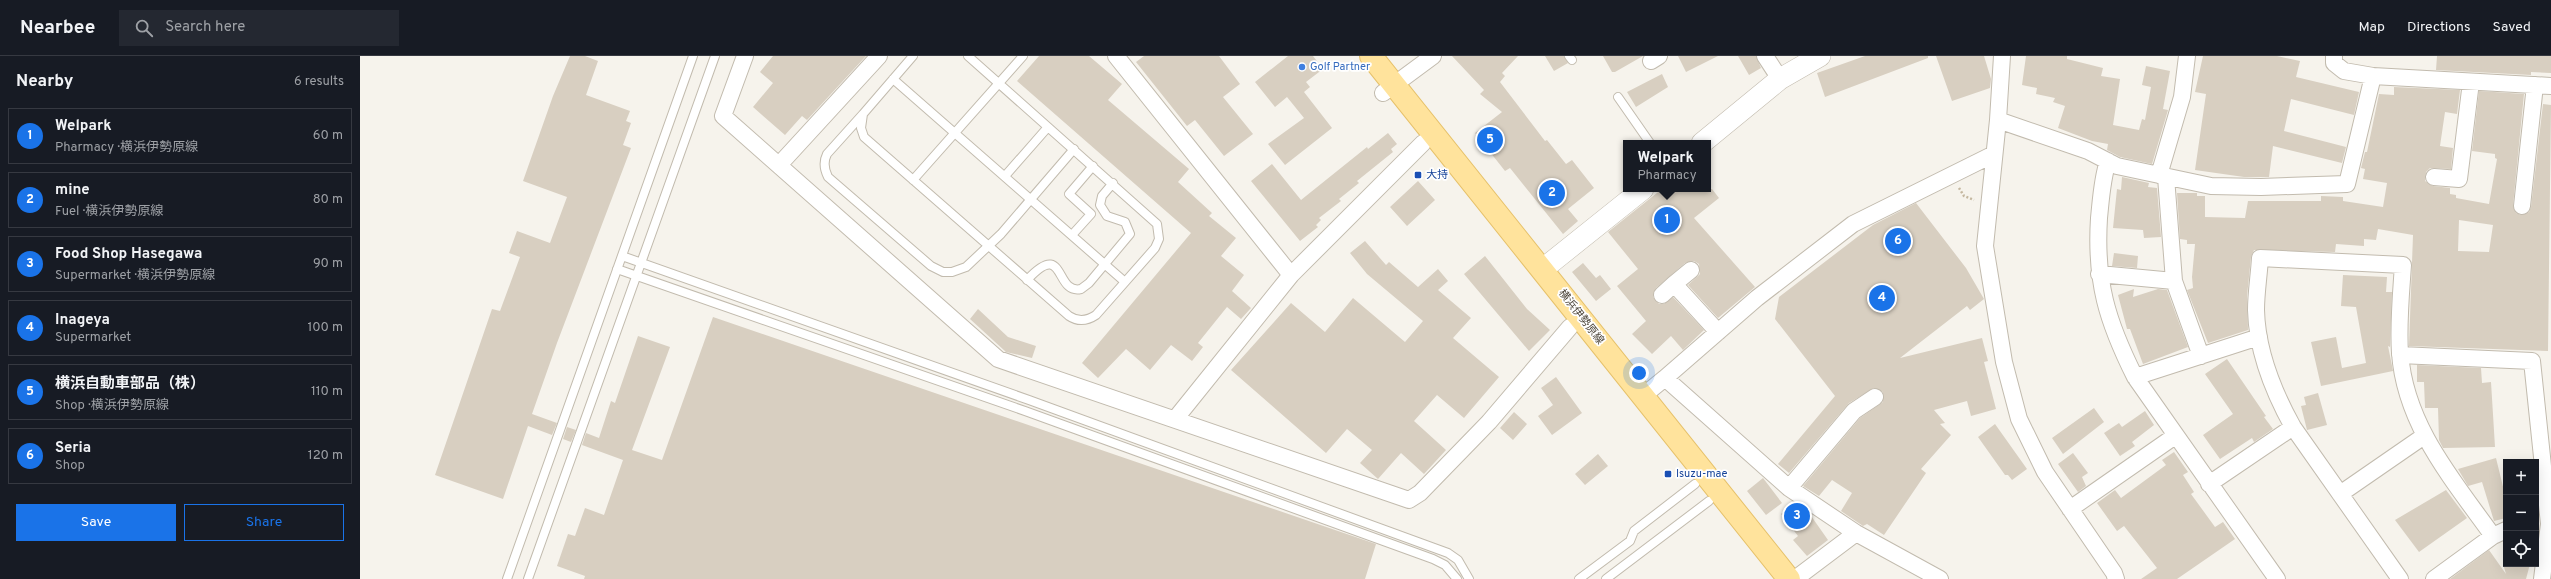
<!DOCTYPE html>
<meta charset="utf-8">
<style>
:root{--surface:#171b24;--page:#242831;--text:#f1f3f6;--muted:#9ea1a6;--line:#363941;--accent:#1a73e8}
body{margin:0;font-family:Overpass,"Noto Sans JP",sans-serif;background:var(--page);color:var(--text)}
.controls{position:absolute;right:12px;bottom:12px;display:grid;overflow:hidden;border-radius:0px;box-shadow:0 4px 16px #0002}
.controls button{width:36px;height:36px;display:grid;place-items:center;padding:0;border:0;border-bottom:1px solid var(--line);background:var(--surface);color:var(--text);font:20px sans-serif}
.you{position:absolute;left:1279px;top:317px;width:14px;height:14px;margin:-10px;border:3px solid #fff;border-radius:50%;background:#1a73e8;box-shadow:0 0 0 6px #1a73e833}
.badge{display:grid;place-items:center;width:26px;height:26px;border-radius:50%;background:var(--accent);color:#fff;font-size:13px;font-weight:700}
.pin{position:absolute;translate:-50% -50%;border:2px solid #fff;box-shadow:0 1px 4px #0006}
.popup{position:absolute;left:1263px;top:84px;width:88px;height:52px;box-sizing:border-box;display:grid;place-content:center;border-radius:0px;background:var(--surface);filter:drop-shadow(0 1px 3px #0005);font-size:13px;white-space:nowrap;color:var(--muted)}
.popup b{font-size:15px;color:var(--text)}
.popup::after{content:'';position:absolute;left:50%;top:100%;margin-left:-8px;border:8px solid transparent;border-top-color:var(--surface)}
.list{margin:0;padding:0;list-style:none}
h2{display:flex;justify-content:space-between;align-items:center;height:52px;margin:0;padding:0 16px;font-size:17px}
h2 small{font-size:13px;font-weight:400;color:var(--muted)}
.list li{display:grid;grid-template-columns:26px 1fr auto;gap:12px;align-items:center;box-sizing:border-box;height:56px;margin:0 8px 8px;padding:0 8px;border:1px solid var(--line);border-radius:0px}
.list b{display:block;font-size:15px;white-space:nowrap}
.list p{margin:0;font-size:13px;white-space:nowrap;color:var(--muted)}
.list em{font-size:13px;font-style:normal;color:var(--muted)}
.actions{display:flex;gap:8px;padding:12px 16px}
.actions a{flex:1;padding:9px 0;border:1px solid var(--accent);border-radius:0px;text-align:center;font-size:14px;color:var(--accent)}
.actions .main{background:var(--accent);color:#fff}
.icon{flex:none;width:22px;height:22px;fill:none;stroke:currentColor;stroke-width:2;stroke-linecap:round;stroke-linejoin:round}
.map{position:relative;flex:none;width:2191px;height:523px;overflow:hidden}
header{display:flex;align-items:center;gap:24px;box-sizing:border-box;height:56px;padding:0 20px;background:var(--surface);border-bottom:1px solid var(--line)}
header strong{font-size:19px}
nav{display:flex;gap:22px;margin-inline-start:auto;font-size:14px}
.search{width:280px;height:36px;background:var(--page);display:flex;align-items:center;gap:10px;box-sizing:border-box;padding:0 14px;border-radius:0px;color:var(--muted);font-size:15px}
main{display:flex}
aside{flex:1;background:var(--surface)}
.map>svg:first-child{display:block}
.building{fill:#d8cfc1;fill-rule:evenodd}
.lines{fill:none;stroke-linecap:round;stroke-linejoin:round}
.service-casing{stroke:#c2bbae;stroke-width:10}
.minor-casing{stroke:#c2bbae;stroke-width:18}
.tertiary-casing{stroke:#c2bbae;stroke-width:22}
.primary-casing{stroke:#e6c16a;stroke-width:24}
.path{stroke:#c4b79f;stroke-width:2.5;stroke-dasharray:2 2;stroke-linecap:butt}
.service{stroke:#fff;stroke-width:8}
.minor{stroke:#fff;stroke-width:16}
.tertiary{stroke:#fff;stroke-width:21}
.primary{stroke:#ffe39c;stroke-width:22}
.shop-dot{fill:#3f7fe0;stroke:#fff;stroke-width:1.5}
.transit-dot{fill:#1a4fb4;stroke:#fff;stroke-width:1.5}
.labels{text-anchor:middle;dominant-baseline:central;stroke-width:3.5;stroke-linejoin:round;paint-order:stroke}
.shop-label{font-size:11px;fill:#366cbe;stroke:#fff;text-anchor:start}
.transit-label{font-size:11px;fill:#164399;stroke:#fff;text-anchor:start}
.street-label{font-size:11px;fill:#4b4439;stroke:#fff}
</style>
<header>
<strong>Nearbee</strong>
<div class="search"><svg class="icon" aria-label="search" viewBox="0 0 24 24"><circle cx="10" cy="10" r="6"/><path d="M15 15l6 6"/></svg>Search here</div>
<nav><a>Map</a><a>Directions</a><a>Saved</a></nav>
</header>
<main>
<aside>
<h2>Nearby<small>6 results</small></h2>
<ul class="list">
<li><span class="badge">1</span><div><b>Welpark</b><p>Pharmacy · 横浜伊勢原線</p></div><em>60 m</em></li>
<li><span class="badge">2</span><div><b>mine</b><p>Fuel · 横浜伊勢原線</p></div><em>80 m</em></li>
<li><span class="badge">3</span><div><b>Food Shop Hasegawa</b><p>Supermarket · 横浜伊勢原線</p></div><em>90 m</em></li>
<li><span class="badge">4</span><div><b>Inageya</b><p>Supermarket</p></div><em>100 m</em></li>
<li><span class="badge">5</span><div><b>横浜自動車部品（株）</b><p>Shop · 横浜伊勢原線</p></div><em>110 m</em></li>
<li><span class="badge">6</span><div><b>Seria</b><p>Shop</p></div><em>120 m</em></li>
</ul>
<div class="actions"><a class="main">Save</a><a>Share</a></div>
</aside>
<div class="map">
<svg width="2191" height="523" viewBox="0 0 2191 523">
<rect width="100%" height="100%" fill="#f6f3ec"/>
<path class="building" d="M210 0H225L238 5 226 39 270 55 266 65 271 67 263 89 271 92 197 287 172 358 197 367 192 379 168 370 143 443 75 419 132 253 140 255 160 201 149 197 157 175 190 187 207 141 163 125 193 40Z
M413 0H506L447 64 442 60 425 79 393 51 413 27 400 16Z
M679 0H729L762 28 748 44 829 113 818 126 852 157 849 160 876 182 861 200 884 219 872 235 891 252 881 263 867 251 838 287 843 291 832 305 811 289 790 314 766 293 738 322 722 307 831 177 657 25Z
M784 0H859L880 28 863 41 893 78 864 100 835 64 827 70 776 6Z
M928 0H953L963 13 946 26 950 31 944 36 972 72 925 109 908 88 944 62 927 41 915 51 895 26Z
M1092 0H1158L1142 17 1145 20 1140 26 1185 85 1187 84 1206 108 1212 104 1234 132 1208 153 1218 165 1203 178 1150 112 1145 115 1115 77 1142 56 1120 38 1124 34Z
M1185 0H1204L1208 7 1194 15Z
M1243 0H1283L1255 16H1252Z
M1318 0H1358L1326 16Z
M1378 0H1396L1401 12 1389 19Z
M1505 0H1568V2L1465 41 1457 17Z
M1576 0H1624L1631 23 1630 32 1592 45Z
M1666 0H1707V3L1743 12 1741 20 1760 23 1753 69 1779 74 1782 63 1785 64 1791 31 1782 29 1786 10 1810 15 1803 53 1808 54 1792 108 1760 101 1747 94 1748 88 1732 85 1698 72 1705 50 1693 46 1695 42 1676 38 1677 32 1662 29Z
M1843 0H1917L1940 5 1936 21 1999 36 1994 59 1931 43 1924 75 1986 91 1982 107 1913 90 1909 121H1884L1835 114 1846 38 1835 36Z
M2077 0H2191V17L2171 16V19L2076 14Z
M1302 18 1308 31 1276 51 1267 36Z
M2034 31 2100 34 2097 58 2085 56 2080 90 2093 92 2091 113 2070 112 2066 116 2065 125 2073 130 2090 132V138L2096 139V142L2129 148 2137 103 2135 102V98L2112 95 2119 35 2164 38 2153 149 2156 157 2161 159 2169 156 2171 151 2183 48 2191 49 2188 295 2049 290 2053 179 2018 173 2016 184 2004 183V190L1976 188 1975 196 1894 194 1891 201 1887 240 1888 274 1848 287 1827 234 1833 232 1832 221 1835 188H1827V184L1820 183 1817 137H1837V140H1845V161L1885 162 1888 145H1961V140L1983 141V145L2023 151 2027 127 2003 123 2005 113 2001 112 2005 96H2007L2019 38 2034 39ZM2099 164 2133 169 2129 196 2098 195Z
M1028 77 1037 88 1031 93 1033 96 997 125 999 127 979 143 981 145 959 162 961 164 956 169 958 171 940 185 891 125 912 108 941 144 1007 91 1008 93Z
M1762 121 1789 127 1788 131 1797 132 1801 181 1784 182 1783 174 1753 172 1757 133 1761 134Z
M1058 125 1075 144 1047 170 1030 151Z
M1302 133H1352L1359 142 1334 162 1395 231 1358 262 1328 229 1340 218 1339 208 1334 205 1325 207 1296 232 1293 241 1299 248H1304L1313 241 1344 274 1323 294 1311 280 1292 298 1272 278 1286 265 1257 230 1278 213 1248 176Z
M1556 147 1606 212 1624 243 1610 254 1607 250 1540 302 1622 282 1628 305 1624 306 1636 353 1611 360 1607 345 1574 354 1585 367 1580 368 1591 379 1561 413 1566 417 1524 479 1507 468 1503 470 1481 455 1492 437 1472 424 1459 440 1443 430 1500 362 1523 346V336L1514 332 1489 347 1429 417 1418 408 1475 340 1415 263 1419 241 1513 169Z
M1005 185 1026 209 1029 206 1058 231 1078 213 1088 225 1078 234 1111 262 1093 282 1139 321 1104 362 1077 339 1054 365 1086 394 1064 418 1041 397 1018 423 1000 407 1012 394 987 373 966 397 871 314 931 247 965 276 993 242 1045 286 1063 265 1007 218 990 197Z
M1754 197 1778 200 1777 212 1752 210Z
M1125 200 1167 253 1190 274 1169 295 1104 218Z
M1223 207 1236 222 1240 219 1251 233 1236 245 1212 216Z
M1983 219 2027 221 2026 236H2032L2030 291 2028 290 2033 315 1961 330 1951 286 1976 281 1982 312 2006 307 1996 251 1981 250Z
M1774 233 1773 241 1798 233 1807 234 1828 291 1783 308 1770 273H1767L1758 239Z
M618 253 648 281 676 290 672 302 646 296 610 263Z
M353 261 1016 488 1005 523H224L225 520 197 510 208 478 215 480 225 452 244 459 263 404 222 389 226 377 239 382 251 345 255 347 278 280 310 291 272 394 302 404Z
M1867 303 1906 360 1904 361 1913 373 1894 386 1892 382 1860 403 1843 379 1873 358 1845 318Z
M2057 309 2121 312 2122 327 2131 326 2135 391 2083 392 2079 384 2078 352H2065L2064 326H2057Z
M1196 321 1222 357 1192 379 1178 360 1193 349 1181 332Z
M1958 337 1967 369 1947 374 1941 350 1946 349 1944 341Z
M1734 352 1744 366 1703 398 1692 382Z
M1785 355 1794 369 1772 386 1775 390 1760 400 1744 377 1759 367 1762 371Z
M1154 356 1167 368 1153 384 1140 372Z
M1635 368 1667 413 1652 424 1648 419H1645L1618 381Z
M207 371 216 374 211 386 203 383Z
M1814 396 1828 416 1823 419 1834 436 1831 438 1855 471 1863 466 1875 483 1817 523H1781L1797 512 1764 470 1757 475 1737 447 1755 434 1761 442 1806 409 1802 404Z
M1713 397 1728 417 1722 421 1726 430 1718 436 1698 408Z
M1238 398 1248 410 1225 429 1215 418Z
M2136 402 2146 443V462L2134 465 2122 426 2108 430 2098 413Z
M1403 422 1422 447 1406 459 1387 435Z
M2086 434 2107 462 2059 496 2035 464Z
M1434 447 1449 457 1468 484 1447 500 1433 484 1438 480 1421 458Z
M2129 494 2146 518 2143 508H2170L2166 523H2090Z"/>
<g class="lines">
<g class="service-casing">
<path id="service" d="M553 0 503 58 501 72 504 81 709 260C718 266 727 265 736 259L795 192 799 183 797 168 608 0
M1209 0 1212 4
M533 23 765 226
M1258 41 1290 87
M503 58 467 98C463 106 464 113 468 121L571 210 583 216H592L606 211 641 178 714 93
M645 120 688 71
M553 124 663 0
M712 179 731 158 709 138 733 110
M262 200 669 344 1088 497 1098 504 1109 523
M257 213 665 355 1073 503 1085 509 1097 523
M667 224C706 182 694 239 721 233L729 227 770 178 765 166 747 160 740 149 742 140 753 127
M147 523 333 0
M168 523 355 0
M1219 523 1270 485 1274 475 1335 428
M1246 523 1349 445"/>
</g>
<g class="minor-casing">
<path id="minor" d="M385 0 363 60 638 303 1049 444 1060 437 1129 366 1210 271
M756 0 931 219
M1405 0 1420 23
M1642 0 1638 64 1625 190 1644 306 1659 363 1685 416 1754 517 1756 523
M1974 0V7L1984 15 2013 20 2191 30
M1291 5 1299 0
M1023 37 1073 0
M1638 64 1728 95 1757 110 1851 130 1901 131 1987 128 2013 20
M1748 105C1742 123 1741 143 1739 162 1735 226 1747 265 1775 321L1917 523
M419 109 519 0
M1799 119 1822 41 1827 0
M1806 121 1814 225 1841 300
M2074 121 2099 123 2111 26
M2162 150 2175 29
M1331 214 1314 228 1358 276
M1739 218 1814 225
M1302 239 1314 228
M2040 299 2172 305 2189 468 2182 523
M1775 321 1899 281
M1305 322 1397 242 1493 168 1634 98
M1283 340 1305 322 1429 432 1496 477 1580 523
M816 362 931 219 1063 87
M1849 428 1933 371
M1429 432 1494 355 1515 341
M1980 438 2064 380
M1710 453 1815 380
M1435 523 1496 477
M2040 523 1933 371C1913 335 1897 296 1896 254 1896 237 1899 219 1900 202L2043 209C2041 238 2038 268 2040 297 2045 369 2093 424 2133 480
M2074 523 2133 480 2146 474"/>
</g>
<g class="tertiary-casing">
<path id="tertiary" d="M1342 87 1420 23 1460 0
M1183 213 1283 133"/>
</g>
<g class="primary-casing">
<path id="primary" d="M1011 0 1429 523"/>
</g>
<path class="path" d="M1599 132 1604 140 1614 144"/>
<use href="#service" class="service"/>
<use href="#minor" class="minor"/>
<use href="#tertiary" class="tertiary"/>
<use href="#primary" class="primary"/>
</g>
<circle class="shop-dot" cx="942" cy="11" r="4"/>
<g class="transit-dot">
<rect x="1054" y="115" width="8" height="8" rx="2"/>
<rect x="1304" y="414" width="8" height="8" rx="2"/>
</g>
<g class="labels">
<g class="shop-label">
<text x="950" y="11">Golf Partner</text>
</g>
<g class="transit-label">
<text x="1066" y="119">大持</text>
<text x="1316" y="418">Isuzu-mae</text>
</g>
<g class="street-label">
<text transform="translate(1221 261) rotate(52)">横浜伊勢原線</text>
</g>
</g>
</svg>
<div class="controls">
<button>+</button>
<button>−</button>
<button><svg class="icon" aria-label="locate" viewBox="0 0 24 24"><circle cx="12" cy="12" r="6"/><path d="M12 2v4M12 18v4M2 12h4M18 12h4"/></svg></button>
</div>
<div class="you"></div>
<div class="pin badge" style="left:1307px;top:164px">1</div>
<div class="popup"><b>Welpark</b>Pharmacy</div>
<div class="pin badge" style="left:1192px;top:137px">2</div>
<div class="pin badge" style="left:1437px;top:460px">3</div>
<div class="pin badge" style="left:1522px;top:242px">4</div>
<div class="pin badge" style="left:1130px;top:84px">5</div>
<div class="pin badge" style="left:1538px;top:185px">6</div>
</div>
</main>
